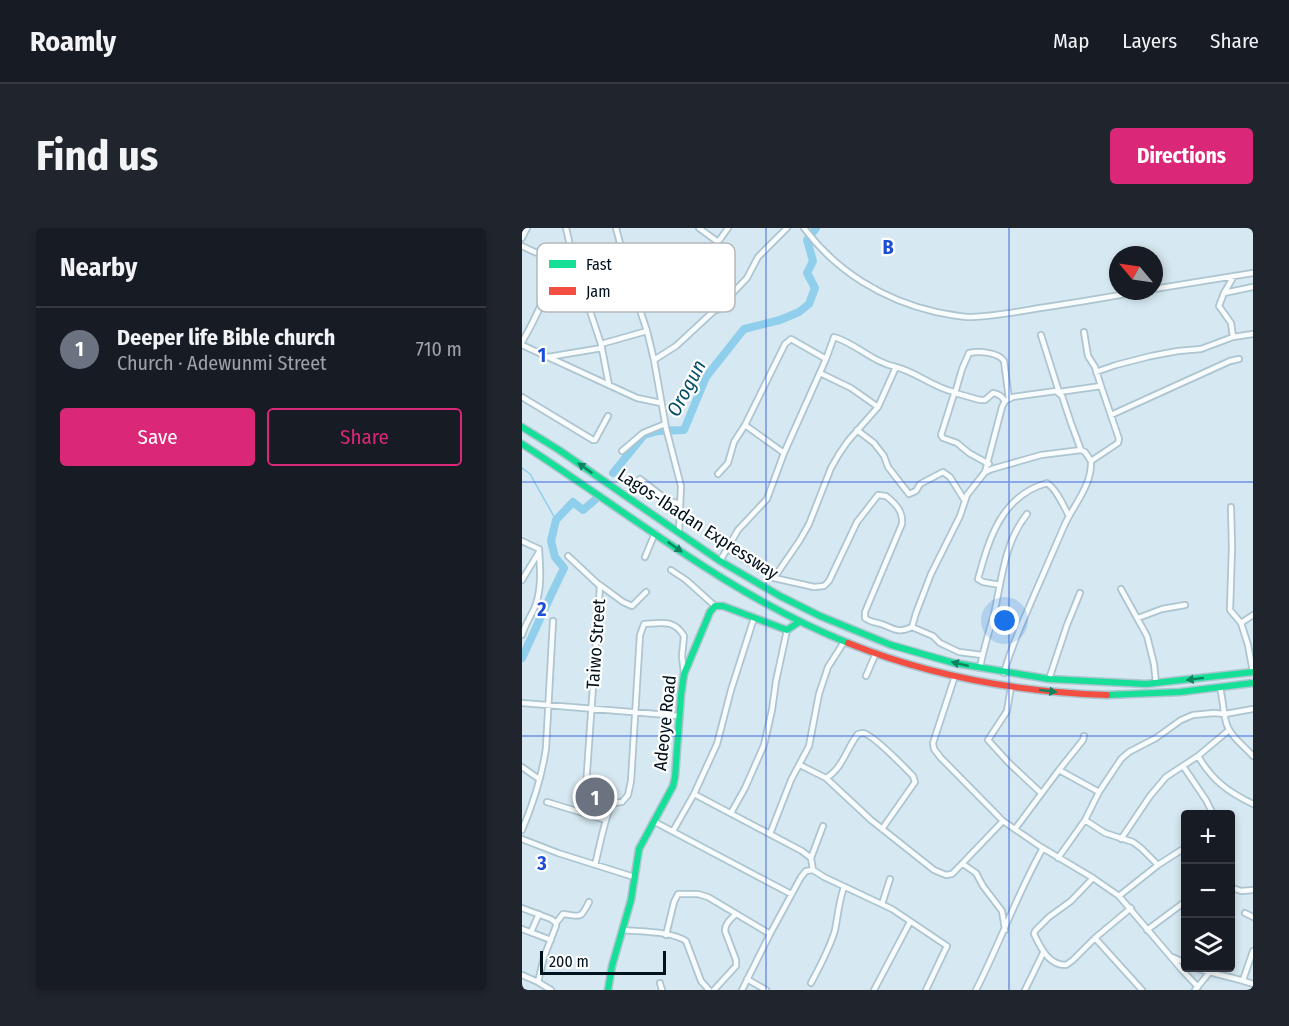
<!DOCTYPE html>
<meta charset="utf-8">
<style>
:root{--surface:#171b24;--page:#20242c;--text:#f1f3f6;--muted:#9ea1a6;--line:#363941;--accent:#db2777}
body{margin:0;font-family:"Fira Sans Condensed",sans-serif;background:var(--page);color:var(--text)}
.controls{position:absolute;right:18px;bottom:18px;display:grid;overflow:hidden;border-radius:6px;box-shadow:0 3px 9px #0003}
.controls button{width:54px;height:54px;display:grid;place-items:center;padding:0;border:0;border-bottom:2px solid var(--line);background:var(--surface);color:var(--text);font:30px sans-serif}
.compass{position:absolute;left:587px;top:18px;width:54px;height:54px;border-radius:50%;background:var(--surface);box-shadow:0 3px 9px #0003;rotate:299deg}
.scale{position:absolute;left:18px;bottom:15px;width:126px;box-sizing:border-box;padding-left:6px;border:3px solid #00121d;border-top:0;font-size:16px;line-height:21px;white-space:nowrap;color:#00121d;-webkit-text-stroke:4px #fff;paint-order:stroke}
.you{position:absolute;left:483px;top:393px;width:21px;height:21px;margin:-15px;border:4px solid #fff;border-radius:50%;background:#1a73e8;box-shadow:0 0 0 9px #1a73e833}
.badge{display:grid;place-items:center;width:39px;height:39px;border-radius:50%;background:var(--accent);color:#fff;font-size:20px;font-weight:700}
.pin{position:absolute;translate:-50% -50%;border:3px solid #fff;box-shadow:0 2px 6px #0006}
.list{margin:0;padding:0;list-style:none}
h2{display:flex;justify-content:space-between;align-items:center;height:78px;margin:0;padding:0 24px;font-size:26px}
h2 small{font-size:20px;font-weight:400;color:var(--muted)}
.list li{display:grid;grid-template-columns:39px 1fr auto;gap:18px;align-items:center;box-sizing:border-box;height:84px;padding:0 24px;border-top:2px solid var(--line)}
.list b{display:block;font-size:22px;white-space:nowrap}
.list p{margin:0;font-size:20px;white-space:nowrap;color:var(--muted)}
.list em{font-size:20px;font-style:normal;color:var(--muted)}
.actions{display:flex;gap:12px;padding:18px 24px}
.actions a{flex:1;padding:14px 0;border:2px solid var(--accent);border-radius:6px;text-align:center;font-size:21px;color:var(--accent)}
.actions .main{background:var(--accent);color:#fff}
.icon{flex:none;width:33px;height:33px;fill:none;stroke:currentColor;stroke-width:2;stroke-linecap:round;stroke-linejoin:round}
.map{position:relative;flex:none;width:731px;height:762px;overflow:hidden;border-radius:6px}
header{display:flex;align-items:center;gap:36px;box-sizing:border-box;height:84px;padding:0 30px;background:var(--surface);border-bottom:2px solid var(--line)}
header strong{font-size:28px}
nav{display:flex;gap:33px;margin-inline-start:auto;font-size:21px}
.intro{display:flex;align-items:center;justify-content:space-between;box-sizing:border-box;height:144px;padding:0 36px}
h1{margin:0;font-size:42px}
.button{padding:15px 27px;border-radius:6px;background:var(--accent);color:#fff;font-size:21px;font-weight:700}
main{display:flex;gap:36px;padding:0 36px}
aside{flex:1;background:var(--surface);border-radius:6px;box-shadow:0 3px 9px #0003}
.map>svg:first-child{display:block}
.lines{fill:none;stroke-linecap:round;stroke-linejoin:round}
.stream{stroke:#8fcfeb;stroke-width:1.5}
.river{stroke:#8fcfeb;stroke-width:8}
.street-casing{stroke:#acc5d0;stroke-width:8}
.fast-casing{stroke:#acc5d0;stroke-width:9}
.jam-casing{stroke:#acc5d0;stroke-width:9}
.street{stroke:#f9fcfd;stroke-width:4.5}
.fast{stroke:#16e098;stroke-width:6}
.jam{stroke:#f24e42;stroke-width:6}
.oneway{fill:#0c8361}
.grid{fill:none;stroke:#1d4ed8;stroke-width:1.5;stroke-opacity:0.55}
.labels{text-anchor:middle;dominant-baseline:central;stroke-width:4.5;stroke-linejoin:round;paint-order:stroke}
.street-label{font-size:18px;fill:#00121d;stroke:#fff}
.water-label{font-size:20px;font-style:italic;fill:#064f68;stroke:#fff}
.key{fill:#fff;stroke:#b2b8bb;stroke-width:1.5}
.key-label{font-size:16px;fill:#00121d}
.grid-label{font-size:20px;text-anchor:middle;font-weight:bold;fill:#1d4ed8;stroke:#fff;stroke-width:4.5;stroke-linejoin:round;paint-order:stroke}
</style>
<header>
<strong>Roamly</strong>
<nav><a>Map</a><a>Layers</a><a>Share</a></nav>
</header>
<div class="intro"><h1>Find us</h1><a class="button">Directions</a></div>
<main>
<aside>
<h2>Nearby<small></small></h2>
<ul class="list">
<li><span class="badge" style="background:#6b7280">1</span><div><b>Deeper life Bible church</b><p>Church · Adewunmi Street</p></div><em>710 m</em></li>
</ul>
<div class="actions"><a class="main">Save</a><a>Share</a></div>
</aside>
<div class="map">
<svg width="731" height="762" viewBox="0 0 731 762">
<rect width="100%" height="100%" fill="#d6e8f1"/>
<g class="lines">
<path class="stream" d="M0 240 8 246 34 292"/>
<path class="river" d="M91 245 122 207 136 203 162 202 184 149 222 101 258 92 277 84 287 76 293 60 285 45 291 33 285 12 294 0
M0 430 29 367 42 340 33 329 29 313 34 292 51 274 61 282 74 271"/>
<g class="street-casing">
<path id="street" d="M44 0 47 13 49 29
M94 0 107 49 125 103 132 132 144 200 159 258 157 304
M177 0 196 14
M282 0C314 43 361 72 414 84 424 86 435 88 445 89 468 89 495 84 518 80 552 75 587 69 621 63
M0 10 5 0
M0 18C6 21 12 24 18 26 45 34 73 25 100 20
M59 28 62 57 69 86 79 116 87 157
M165 50 195 82
M632 61 731 45
M702 65 731 59
M116 76 138 66 165 50 199 10 206 0
M562 104 566 128 573 139 579 158
M711 109 709 95 697 78 702 65 712 48
M0 114C16 87 27 59 38 30
M79 116 125 103
M0 117 115 170 139 175
M26 129 80 120
M132 132 154 118 207 69 225 50 236 29 265 0
M374 139C394 144 411 159 432 164L434 162 440 141 447 125C457 123 476 124 482 133L487 171
M574 144 594 137 629 128 656 123 679 121 711 109 731 106
M298 145 329 160 356 179
M433 163 419 207 421 210 435 215 447 225 467 236
M433 165 458 172H463L471 165C477 166 480 168 483 173
M0 169 71 212H73L86 188
M589 187 708 133 717 131
M223 197 262 225
M335 202 352 215 362 228 366 239 387 266 394 263 398 256 421 244 428 249 443 273
M100 223 121 205 143 196
M463 244 480 179 483 173 491 169 534 163 540 168 549 195 559 222
M196 246 206 235 212 214 223 197 263 116 269 111 304 131
M118 251 145 272 158 276
M709 279 710 319 708 382 719 395 726 417 731 444
M0 313 17 321
M206 321 252 350 292 359 302 358 307 353 335 294 356 267 364 268C374 276 381 283 380 296L343 384V390C349 395 355 394 362 397 374 402 377 405 390 399L411 408 418 415 437 424 460 427
M46 328 78 358 64 558
M123 329 133 305
M198 333 216 302 245 271 262 225 304 131 312 109C335 116 350 134 374 139L356 179 326 213 317 226 309 240 287 296 278 312 252 350
M149 342 164 352 193 378
M0 352 17 324
M78 357 101 374 110 378 124 364
M478 357 461 354 456 351C467 311 479 268 525 255 535 262 541 277 547 288
M599 361 625 408 632 436 634 455
M616 390 640 381 663 377
M719 395 731 387
M390 399 394 385 409 346 438 288 445 267 463 244 470 241 519 227 559 222 563 224 569 233 596 215 597 211 579 158 537 164 519 107
M0 407C3 396 10 387 14 376 20 358 18 339 17 321
M458 440C461 422 467 404 472 386 480 351 482 315 505 286
M482 445C489 419 500 396 510 372 521 347 532 321 543 296 553 275 570 257 569 233
M344 448 354 425
M433 448 411 515 412 521 419 530 481 593 519 619 571 650 597 668 660 742 676 759
M527 451 545 397 558 365
M489 459 485 483 466 512 487 535 519 565
M698 460C701 471 701 483 704 494 707 507 722 518 731 528
M0 475 158 488
M676 528C690 552 706 564 731 576
M278 537 304 550 349 592 412 642 424 647 430 646 434 642 481 593
M661 538 684 572 691 586
M0 539 17 551
M537 542 577 564
M304 550C321 540 324 521 336 506 338 506 339 505 341 505 351 506 383 540 391 548L393 554 360 601
M172 566 280 623 289 630
M25 574 84 592
M209 585 223 560 242 517 250 482 254 453 265 402
M563 592 583 605 611 614 619 620 636 637
M131 593 269 666
M301 598 289 630 291 642 302 649 370 681 425 718 404 762
M493 601 537 542 561 512 562 508
M0 602C11 576 20 548 24 520L31 393
M151 603 172 566 195 516 209 462 232 390
M248 606 269 552 287 518 297 466 306 439 322 414
M0 611 36 625 112 649
M599 611 628 568 644 549 676 528 707 502
M536 630 563 592 577 564 599 531 607 524 634 510 659 492 671 487 692 485 703 486 731 481
M441 636 454 645 461 658 480 683 483 702
M73 637C76 626 84 582 91 576 93 575 98 574 100 574L106 567 109 553 118 407 122 396C140 395 152 391 162 408L160 428 162 446
M571 650 549 673 527 689 513 703 512 706C519 720 526 737 544 737L551 732 573 710 609 680
M708 659 719 663 731 662
M597 668 636 637 664 619
M360 676 368 651
M0 680 29 691 34 695
M723 685 731 689
M0 701 29 712
M100 702C118 704 149 703 164 713L179 753 187 762
M625 702 664 673
M9 704 17 686
M144 707 152 674 156 666H176L186 669 248 706
M573 710 620 762
M650 729 664 735
M674 740C693 747 712 749 731 756
M0 747 16 754 29 762
M225 751 244 762
M721 752 731 723
M16 754 22 729 34 698V695L41 686C59 688 58 692 67 674
M138 755 140 762
M289 755C298 738 308 720 313 702 316 687 317 673 322 659
M192 762 214 738V732L203 703C203 695 209 691 214 686
M220 762 248 706 279 649 284 643 291 642
M352 762 388 694
M454 762C478 715 495 666 521 620
M503 762 521 725
M673 762 687 745"/>
</g>
<g class="fast-casing">
<path id="fast" d="M0 199 37 222 198 333 258 368 298 388 369 417 432 435 527 451 624 456 731 444
M0 216C107 285 207 367 326 415
M585 467 658 464 731 455
M86 762 90 738 109 672 117 621 151 558 153 549 159 467 162 446 188 384 193 378H201L265 402 277 394"/>
</g>
<g class="jam-casing">
<path id="jam" d="M326 415C408 448 497 464 585 467"/>
</g>
<use href="#street" class="street"/>
<use href="#fast" class="fast"/>
<use href="#jam" class="jam"/>
</g>
<defs><path id="oneway-solid" d="M-6-.8H1V-3.2L6.5 0L1 3.2V.8H-6Z" transform="scale(1.5)"/></defs>
<g class="oneway">
<use href="#oneway-solid" transform="translate(63 240) rotate(-145)"/>
<use href="#oneway-solid" transform="translate(153 319) rotate(35)"/>
<use href="#oneway-solid" transform="translate(438 436) rotate(-167)"/>
<use href="#oneway-solid" transform="translate(673 451) rotate(173)"/>
<use href="#oneway-solid" transform="translate(526 463) rotate(7)"/>
</g>
<path class="grid" d="M244 0V762M487 0V762M0 254H731M0 508H731"/>
<g class="labels">
<g class="street-label">
<text transform="translate(176 296) rotate(33)">Lagos-Ibadan Expressway</text>
<text transform="translate(74 416) rotate(-86)">Taiwo Street</text>
<text transform="translate(143 495) rotate(-84)">Adeoye Road</text>
</g>
<g class="water-label">
<text transform="translate(164 160) rotate(-62)">Orogun</text>
</g>
</g>
<rect x="15" y="15" width="198" height="69" rx="9" class="key"/>
<rect x="27" y="32" width="27" height="8" fill="#16e098"/>
<rect x="27" y="59" width="27" height="8" fill="#f24e42"/>
<g class="key-label">
<text x="64" y="42">Fast</text>
<text x="64" y="69">Jam</text>
</g>
<g class="grid-label">
<text x="366" y="26">B</text>
<text x="20" y="134">1</text>
<text x="20" y="388">2</text>
<text x="20" y="642">3</text>
</g>
</svg>
<div class="controls">
<button>+</button>
<button>−</button>
<button><svg class="icon" aria-label="layers" viewBox="0 0 24 24"><path d="M12 4l9 5-9 5-9-5zM3 14l9 5 9-5"/></svg></button>
</div>
<svg class="compass" viewBox="-18 -18 36 36"><path d="M0-13l5 13h-10z" fill="#e53935"/><path d="M0 13l5-13h-10z" fill="#9ea1a6"/></svg>
<div class="scale">200 m</div>
<div class="you"></div>
<div class="pin badge" style="left:73px;top:569px;background:#6b7280">1</div>
</div>
</main>
